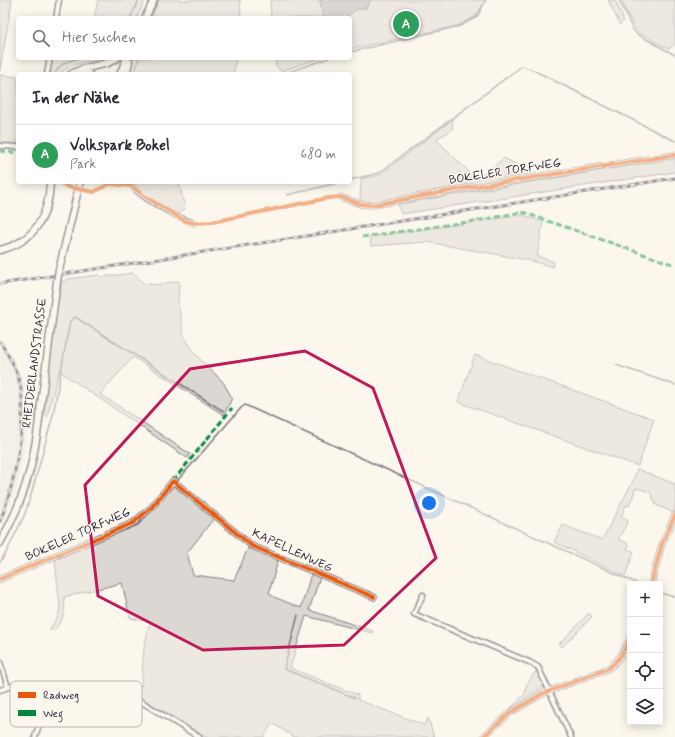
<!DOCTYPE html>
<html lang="de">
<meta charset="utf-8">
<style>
:root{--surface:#fff;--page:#f7f7f7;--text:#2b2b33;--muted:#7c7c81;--line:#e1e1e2;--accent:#0b8043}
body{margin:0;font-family:Mynerve,sans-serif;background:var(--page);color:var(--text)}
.controls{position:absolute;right:12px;bottom:12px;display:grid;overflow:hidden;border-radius:4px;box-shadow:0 2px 10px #0003}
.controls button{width:36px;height:36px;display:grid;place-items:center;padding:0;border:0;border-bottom:1px solid var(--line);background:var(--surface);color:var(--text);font:20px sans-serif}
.you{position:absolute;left:429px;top:503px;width:14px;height:14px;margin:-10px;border:3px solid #fff;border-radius:50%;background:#1a73e8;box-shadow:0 0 0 6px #1a73e833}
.badge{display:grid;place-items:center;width:26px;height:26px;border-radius:50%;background:var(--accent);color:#fff;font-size:13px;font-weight:700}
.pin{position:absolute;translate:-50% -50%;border:2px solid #fff;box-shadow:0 1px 4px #0006}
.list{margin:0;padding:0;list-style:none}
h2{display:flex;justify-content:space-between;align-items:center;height:52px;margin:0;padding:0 16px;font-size:17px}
h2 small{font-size:13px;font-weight:400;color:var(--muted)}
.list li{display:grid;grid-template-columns:26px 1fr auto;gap:12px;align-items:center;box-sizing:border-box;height:60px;padding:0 16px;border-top:1px solid var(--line)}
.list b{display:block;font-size:15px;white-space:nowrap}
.list p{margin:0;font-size:13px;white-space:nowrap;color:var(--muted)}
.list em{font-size:13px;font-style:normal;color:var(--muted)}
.icon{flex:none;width:22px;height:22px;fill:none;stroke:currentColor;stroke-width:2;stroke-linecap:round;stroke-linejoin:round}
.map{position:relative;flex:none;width:675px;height:737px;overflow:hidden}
.search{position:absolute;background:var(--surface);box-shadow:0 2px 10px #0003;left:16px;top:16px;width:336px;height:44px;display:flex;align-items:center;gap:10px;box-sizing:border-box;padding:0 14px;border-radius:4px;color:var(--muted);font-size:15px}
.panel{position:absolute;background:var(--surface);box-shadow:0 2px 10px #0003;left:16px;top:72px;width:336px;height:112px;border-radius:4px}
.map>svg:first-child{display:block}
.built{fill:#ebe7df}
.green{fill:#dbd8d3;stroke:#7e7d87}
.water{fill:#b1aeb0;stroke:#787681}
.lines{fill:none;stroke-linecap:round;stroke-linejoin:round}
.stream{stroke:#787681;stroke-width:1.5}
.street-casing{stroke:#22223b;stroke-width:7}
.secondary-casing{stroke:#22223b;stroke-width:9}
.street{stroke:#fbf7ec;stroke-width:4}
.secondary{stroke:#fbf7ec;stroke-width:6}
.rail-casing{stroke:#22223b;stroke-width:3}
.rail{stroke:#fbf7ec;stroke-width:1.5;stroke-dasharray:4.5;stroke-linecap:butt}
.secondary-bridge-casing{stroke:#22223b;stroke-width:9;stroke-linecap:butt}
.secondary-bridge{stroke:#fbf7ec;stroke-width:6}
.quiet{stroke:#00873e;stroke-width:3;stroke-dasharray:6 3;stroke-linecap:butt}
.cycleway-casing{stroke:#fbf7ec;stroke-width:6}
.cycleway{stroke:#e8590c;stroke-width:4}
.marked{fill:none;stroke:#c2185b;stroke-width:3;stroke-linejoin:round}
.labels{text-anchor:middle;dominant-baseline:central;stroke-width:3;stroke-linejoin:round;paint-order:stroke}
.street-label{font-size:12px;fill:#22223b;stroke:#fbf7ec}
.key{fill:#fbf7ec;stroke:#bab7b7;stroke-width:1}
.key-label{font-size:11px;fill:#22223b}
</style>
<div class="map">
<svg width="675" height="737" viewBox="0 0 675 737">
<rect width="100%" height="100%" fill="#fbf7ec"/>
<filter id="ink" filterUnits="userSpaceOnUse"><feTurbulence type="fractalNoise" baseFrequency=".025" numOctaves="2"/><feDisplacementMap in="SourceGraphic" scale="8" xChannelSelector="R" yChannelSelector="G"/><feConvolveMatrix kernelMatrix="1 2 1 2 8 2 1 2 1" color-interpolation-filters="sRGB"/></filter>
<g filter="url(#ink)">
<path class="built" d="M0 336 6 345 24 380 27 428 24 455 17 488 0 530Z"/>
<path class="green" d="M0 0H12L0 71Z
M98 0H145L137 18H94Z
M159 0H240L241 18H151Z
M270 0H320L323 18H271Z
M371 0H484V3L476 16 457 26 350 49V18H345L355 10 366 8Z
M608 0H615L624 21 620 25Z
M621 0H675V44L669 49 640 33 634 27Z
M51 58H106L80 63 69 67 59 74H49Z
M133 58H236L234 71 231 74H129Z
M275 58H320L281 71 276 66Z
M0 75 18 77V139L16 144 0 142Z
M453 119 452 130 436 139 477 180 504 158 530 172 532 175 373 203 360 202 361 179 380 175Z
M675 158V172L401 214 398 204Z
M132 182H179L185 209 179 214 174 212 137 188Z
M522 215 543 222 537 256 554 262 553 267 528 260 427 242 371 246 370 237Z
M134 273 143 283 154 285 179 281 178 303 184 336 196 355 223 382 232 398 224 415 133 357 100 394 190 454 187 458 59 371 47 417 42 415 58 303 62 282 67 279 99 275 102 277Z
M475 355 654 419 638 466 458 402Z
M637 469 675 484V510L674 513 656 505 650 492 636 488 629 506 626 505 621 517 628 521 618 539 629 544 627 549 634 552 625 576 554 542 563 525 602 540 633 481Z
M173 483 214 518 187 553 193 575 234 580 249 546 278 560 269 593 274 597 301 608 311 574 320 577 309 610 373 631 372 633 306 616 290 668 358 695V700L424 725 428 718 434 737H294L272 723 264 737H205L123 687 141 686 144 648 150 622 130 618 122 583 64 597C65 614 65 618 54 630H49L58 617 60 607 55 560 134 525 152 508Z
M589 613 592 617 562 647 559 644Z
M537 669 545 686 525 698 526 700 507 712 525 694 526 686Z"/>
<path class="water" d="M320 0H371L366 8 355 10 345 18H323Z"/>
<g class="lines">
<path class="stream" d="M619 0 632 28 637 34 675 55
M130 18 139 0
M350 52 460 26 477 17 486 0
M55 74C60 62 69 61 80 58
M135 74V71L139 58
M283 74 329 58
M350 180 379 173 522 66 531 69 675 141
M287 195 342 182
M616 365 675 385
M178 480 241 408 245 405 638 584
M64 554 138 525 173 486
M0 562 7 551 25 514 33 488 53 415 70 321 75 317 223 411
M19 573 59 557
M0 583 4 579
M660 593 675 597
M298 615 284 669 355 698"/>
<g class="street-casing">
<path id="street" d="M56 18 59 0
M47 74 50 58
M0 146 18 147
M129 182C136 195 179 219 194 223
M340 197 360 204 374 205 466 188 675 155
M0 579 133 523 151 508 173 481 252 546 374 597
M651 584 662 544 675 515
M423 595 414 614 529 662 538 667 571 737
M0 662 8 687
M0 690 15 685 113 687 122 690 199 737
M35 737 52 686
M483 737 510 713 542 694 607 669C619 662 624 650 630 639"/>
</g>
<g class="secondary-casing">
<path id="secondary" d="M145 18 154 0
M76 73 89 74
M71 74 82 69 108 63 117 58
M120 74 127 58
M126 74 129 62
M0 250C34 242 49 216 50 182
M59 270 80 182
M0 543C11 523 21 502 27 480 32 466 34 450 37 435L57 281"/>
</g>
<use href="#street" class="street"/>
<use href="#secondary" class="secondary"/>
<g class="rail-casing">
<path id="rail" d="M0 284 675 178
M0 342C8 354 15 366 19 380 29 416 14 487 0 521"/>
</g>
<use href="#rail" class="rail"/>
<g class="secondary-bridge-casing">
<path id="secondary-bridge" d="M57 281 59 270"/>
</g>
<use href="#secondary-bridge" class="secondary-bridge"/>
<path class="quiet" d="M0 151 18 153
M362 237 481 220 522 212 675 265
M173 481 232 408"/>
<g class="cycleway-casing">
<path id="cycleway" d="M59 182 68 187 94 192 109 184 131 186 146 197 185 221 194 223 212 222 328 198 340 197 360 204 374 205 466 188 675 155
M0 579 133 523 151 508 173 481 252 546 374 597
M651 584 662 544 675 515
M483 737 510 713 542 694 607 669C619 662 624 650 630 639"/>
</g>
<use href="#cycleway" class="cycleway"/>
</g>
</g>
<path d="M0 0H675V737H0ZM305 351 373 388 436 558 344 645 203 650 98 596 85 485 190 369Z" fill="#fbf7ec" fill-opacity=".55" fill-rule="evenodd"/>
<path class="marked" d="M305 351 373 388 436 558 344 645 203 650 98 596 85 485 190 369Z"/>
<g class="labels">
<g class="street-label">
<text transform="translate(505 172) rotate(-9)">BOKELER TORFWEG</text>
<text transform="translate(35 363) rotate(-83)">RHEIDERLANDSTRASSE</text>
<text transform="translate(78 535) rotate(-24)">BOKELER TORFWEG</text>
<text transform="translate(292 551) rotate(25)">KAPELLENWEG</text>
</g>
</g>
<rect x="10" y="681" width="132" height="46" rx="6" class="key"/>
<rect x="18" y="692" width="18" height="6" fill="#e8590c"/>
<rect x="18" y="710" width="18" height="6" fill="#00873e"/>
<g class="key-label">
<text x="43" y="699">Radweg</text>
<text x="43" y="717">Weg</text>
</g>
</svg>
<div class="controls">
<button>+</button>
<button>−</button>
<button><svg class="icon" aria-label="locate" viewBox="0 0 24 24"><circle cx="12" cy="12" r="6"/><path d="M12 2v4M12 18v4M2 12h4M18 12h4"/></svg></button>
<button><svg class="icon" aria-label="layers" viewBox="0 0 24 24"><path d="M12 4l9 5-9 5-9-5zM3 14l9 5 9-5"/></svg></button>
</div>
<div class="you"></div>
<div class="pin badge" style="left:406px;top:24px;background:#2e9e5b">A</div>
<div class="search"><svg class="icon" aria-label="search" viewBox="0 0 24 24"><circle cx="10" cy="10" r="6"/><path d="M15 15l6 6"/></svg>Hier suchen</div>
<section class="panel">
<h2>In der Nähe<small></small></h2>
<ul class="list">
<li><span class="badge" style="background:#2e9e5b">A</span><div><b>Volkspark Bokel</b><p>Park</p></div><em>680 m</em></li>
</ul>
</section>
</div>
